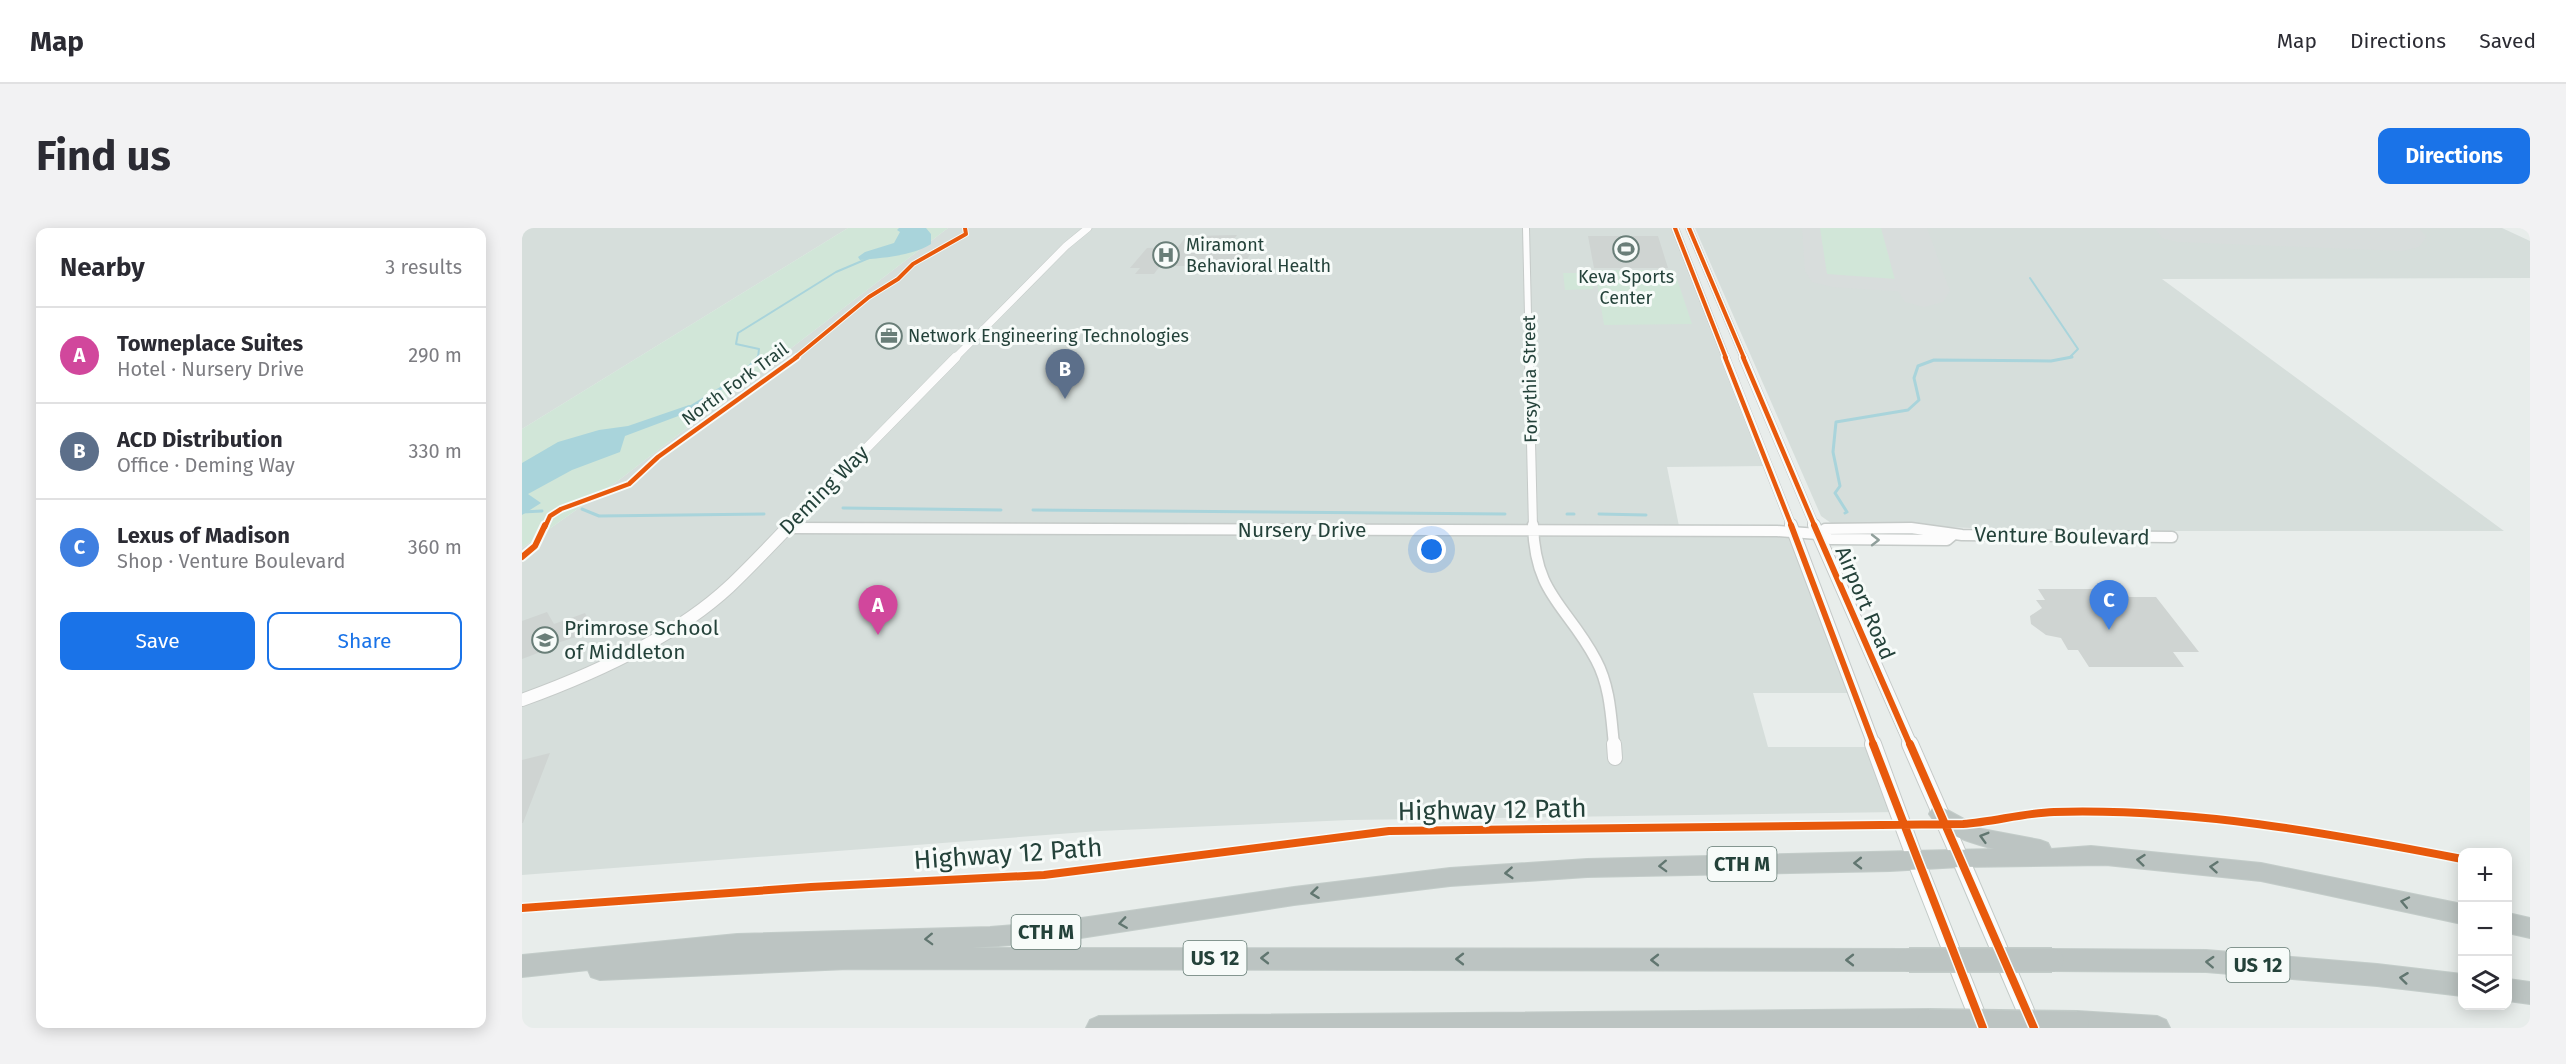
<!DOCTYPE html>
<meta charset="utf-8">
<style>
:root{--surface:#fff;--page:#f2f2f3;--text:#2b2b33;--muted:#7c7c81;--line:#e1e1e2;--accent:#1a73e8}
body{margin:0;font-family:"Fira Sans",sans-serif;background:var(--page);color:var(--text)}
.controls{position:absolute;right:18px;bottom:18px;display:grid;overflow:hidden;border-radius:12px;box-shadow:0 3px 15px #0003}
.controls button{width:54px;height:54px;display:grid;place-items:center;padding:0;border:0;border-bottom:2px solid var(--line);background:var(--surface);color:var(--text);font:30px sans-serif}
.you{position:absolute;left:910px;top:322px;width:21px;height:21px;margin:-15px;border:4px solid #fff;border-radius:50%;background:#1a73e8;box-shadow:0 0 0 9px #1a73e833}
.badge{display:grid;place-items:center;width:39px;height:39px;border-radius:50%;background:var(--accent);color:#fff;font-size:20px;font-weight:700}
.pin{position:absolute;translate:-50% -50px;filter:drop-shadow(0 2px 3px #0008)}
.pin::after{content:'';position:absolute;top:32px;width:21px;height:18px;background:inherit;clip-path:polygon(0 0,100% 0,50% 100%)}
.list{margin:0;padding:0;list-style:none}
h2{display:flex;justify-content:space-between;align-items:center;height:78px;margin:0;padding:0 24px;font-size:26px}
h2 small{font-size:20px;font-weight:400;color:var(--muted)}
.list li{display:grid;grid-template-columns:39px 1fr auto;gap:18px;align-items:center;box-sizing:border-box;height:96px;padding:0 24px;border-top:2px solid var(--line)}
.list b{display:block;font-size:22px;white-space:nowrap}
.list p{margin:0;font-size:20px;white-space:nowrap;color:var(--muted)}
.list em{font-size:20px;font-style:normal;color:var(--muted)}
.actions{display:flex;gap:12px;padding:18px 24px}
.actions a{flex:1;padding:14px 0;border:2px solid var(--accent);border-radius:12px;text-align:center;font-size:21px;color:var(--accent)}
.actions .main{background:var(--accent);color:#fff}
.icon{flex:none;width:33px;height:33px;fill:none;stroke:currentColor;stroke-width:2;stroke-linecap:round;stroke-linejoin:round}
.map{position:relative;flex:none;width:2008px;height:800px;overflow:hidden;border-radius:12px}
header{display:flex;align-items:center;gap:36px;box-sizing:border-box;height:84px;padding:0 30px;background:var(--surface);border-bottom:2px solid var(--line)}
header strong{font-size:28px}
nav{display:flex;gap:33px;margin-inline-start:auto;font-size:21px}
.intro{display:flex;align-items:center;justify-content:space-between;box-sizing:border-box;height:144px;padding:0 36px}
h1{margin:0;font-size:42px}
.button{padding:15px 27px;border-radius:12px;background:var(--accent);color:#fff;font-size:21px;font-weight:700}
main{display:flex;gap:36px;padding:0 36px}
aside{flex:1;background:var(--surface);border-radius:12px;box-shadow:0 3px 15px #0003}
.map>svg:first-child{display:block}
.built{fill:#d6dedb}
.green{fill:#d1e6d8}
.water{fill:#a9d4db}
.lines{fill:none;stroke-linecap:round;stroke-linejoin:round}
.stream-far1{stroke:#a9d4db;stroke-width:2}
.stream{stroke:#a9d4db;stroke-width:3}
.taxiway{fill:#d8dddc;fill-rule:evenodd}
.runway{fill:#d8dddc;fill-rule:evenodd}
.building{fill:#cfd4d2}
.minor-far3-casing{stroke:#c5cac8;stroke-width:8}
.minor-far2-casing{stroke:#c5cac8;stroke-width:10}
.minor-far1-casing{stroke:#c5cac8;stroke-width:13}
.minor-casing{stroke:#c5cac8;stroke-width:16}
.tertiary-far3-casing{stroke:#c5cac8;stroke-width:8}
.tertiary-far2-casing{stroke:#c5cac8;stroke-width:10}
.tertiary-far1-casing{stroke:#c5cac8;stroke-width:14}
.tertiary-casing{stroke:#c5cac8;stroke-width:18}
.secondary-casing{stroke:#c3cbc8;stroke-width:2}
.motorway-casing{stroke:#c3ccc9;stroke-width:2}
.minor-far3{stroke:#fcfcfc;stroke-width:6}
.minor-far2{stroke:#fcfcfc;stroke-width:8}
.minor-far1{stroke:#fcfcfc;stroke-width:10}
.minor{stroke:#fcfcfc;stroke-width:14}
.tertiary-far3{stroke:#fcfcfc;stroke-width:7}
.tertiary-far2{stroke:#fcfcfc;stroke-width:9}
.tertiary-far1{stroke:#fcfcfc;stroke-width:12}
.tertiary{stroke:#fcfcfc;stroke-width:16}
.secondary{fill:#fcfcfc;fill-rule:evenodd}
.motorway{fill:#bcc4c2;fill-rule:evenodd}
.motorway-bridge-casing{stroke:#c3ccc9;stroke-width:26;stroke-linecap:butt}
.motorway-bridge{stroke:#bcc4c2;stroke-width:23}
.cycleway-far3-casing{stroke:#f7fbf9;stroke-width:6}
.cycleway-far2-casing{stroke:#f7fbf9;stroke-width:8}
.cycleway-far1-casing{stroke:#f7fbf9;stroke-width:10}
.cycleway-casing{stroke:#f7fbf9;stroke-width:11}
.cycleway-far3{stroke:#e8590c;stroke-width:4}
.cycleway-far2{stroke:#e8590c;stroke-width:4.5}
.cycleway-far1{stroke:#e8590c;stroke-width:6}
.cycleway{stroke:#e8590c;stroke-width:8}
.oneway{stroke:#909f9b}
.oneway2{stroke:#617670}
.labels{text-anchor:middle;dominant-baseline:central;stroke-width:6;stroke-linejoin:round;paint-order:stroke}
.far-poi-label{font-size:18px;fill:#24423a;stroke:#f7fbf9;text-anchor:start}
.far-street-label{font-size:18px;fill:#24423a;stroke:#f7fbf9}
.shield{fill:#f7fbf9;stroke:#637a73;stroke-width:1.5}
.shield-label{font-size:20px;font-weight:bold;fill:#24423a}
.street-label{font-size:21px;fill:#24423a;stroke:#f7fbf9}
.poi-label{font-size:21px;fill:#24423a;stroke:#f7fbf9;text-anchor:start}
.near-street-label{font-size:26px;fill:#24423a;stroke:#f7fbf9}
</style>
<header>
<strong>Map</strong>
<nav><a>Map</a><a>Directions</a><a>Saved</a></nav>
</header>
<div class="intro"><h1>Find us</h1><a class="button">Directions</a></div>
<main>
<aside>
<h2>Nearby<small>3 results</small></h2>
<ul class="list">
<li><span class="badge" style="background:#d1479c">A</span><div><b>Towneplace Suites</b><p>Hotel · Nursery Drive</p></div><em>290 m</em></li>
<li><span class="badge" style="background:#5c6f8a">B</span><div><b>ACD Distribution</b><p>Office · Deming Way</p></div><em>330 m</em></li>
<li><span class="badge" style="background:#3f7fe0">C</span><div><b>Lexus of Madison</b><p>Shop · Venture Boulevard</p></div><em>360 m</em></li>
</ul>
<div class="actions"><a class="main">Save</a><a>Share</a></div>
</aside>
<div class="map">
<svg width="2008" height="800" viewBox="0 0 2008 800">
<rect width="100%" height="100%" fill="#e8edeb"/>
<path class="built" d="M0 0H326L0 201Z
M426 0H1153L1245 238 1145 239 1158 303H1272L1333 465H1231L1246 519H1352L1376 584 827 592 577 603 0 647V320L97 252Z
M1173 0H1980L2008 13V50L1640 51 1982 303H1536L1309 295 1299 288Z"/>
<path class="green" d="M326 0H426L97 252 0 320V201Z
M1295 0H1367L1381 52 1367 55 1306 49 1300 44Z
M1073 42H1152L1170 96 1082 97Z
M1041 45H1069L1071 61 1043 62Z"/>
<path class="water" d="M377 0H404L409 6V16C390 28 360 30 338 32L336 29 343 24 372 15 378 4 375 2Z
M167 177 183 178 103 208 98 224 50 242 6 266 19 275 0 287V235L36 214 77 202 106 198Z"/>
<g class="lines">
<path class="stream-far1" d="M1508 50 1556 121 1547 130
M236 130 237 121 214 116 216 105 314 44 347 30"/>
<path class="stream" d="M170 178 219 148 236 129
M321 280 479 282
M60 281 77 288 242 286
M511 282 983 286
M0 284 20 283
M1323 285 1325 284 1313 265 1318 258 1311 224 1314 194 1386 182 1397 172 1392 150 1396 138 1412 132 1529 133 1550 129
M1045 286H1052
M1077 286 1124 287"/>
<path class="taxiway" d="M1280 0H1298L1305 46 1401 53 1409 54 1412 59 1409 64 1401 65 1310 59 1290 54 1283 43Z"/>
<path class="runway" d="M1359 0H1405L1428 63 1421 74 1402 79 1383 74 1376 63Z
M1633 0H1897L1904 9 1897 19 1880 23 1656 14 1640 10Z"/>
</g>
<path class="building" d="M715 7 707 18H733L723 35H696L690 44H673L677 38H638L632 46H613L618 40H608L625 20 656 19 663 10 669 8Z
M1066 8H1136L1146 40H1072Z
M1516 361H1571L1573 364H1603L1607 369H1634L1677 424H1651L1662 439H1567L1556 422H1546L1539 410 1524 407 1509 396 1508 388 1520 380 1514 372H1523Z
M25 384 32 396 63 385 72 403 20 420 21 423 0 431V393Z
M28 525 1 595H0V532Z"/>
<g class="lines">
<g class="minor-far3-casing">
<path id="minor-far3" d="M1004 0 1007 130"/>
</g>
<g class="minor-far2-casing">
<path id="minor-far2" d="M1007 129 1011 299"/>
</g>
<g class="minor-far1-casing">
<path id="minor-far1" d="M1011 297C1013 368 1045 377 1074 432 1088 458 1089 488 1092 517
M264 300 1255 303 1296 306 1308 311 1425 312 1431 307
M1296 306 1303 301 1389 300 1440 307 1650 309"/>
</g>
<g class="minor-casing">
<path id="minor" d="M1092 516 1093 530"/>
</g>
<g class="tertiary-far3-casing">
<path id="tertiary-far3" d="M1153 0 1204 130
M1167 0 1222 130
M433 130 544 18 566 0"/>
</g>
<g class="tertiary-far2-casing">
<path id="tertiary-far2" d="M1203 129 1270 299
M1221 129 1293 299
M267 299 434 129"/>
</g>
<g class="tertiary-far1-casing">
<path id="tertiary-far1" d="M1269 297 1352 517
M1292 297 1389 517
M0 472C69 447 153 409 207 359 228 339 248 318 268 297"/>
</g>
<g class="tertiary-casing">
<path id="tertiary" d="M1351 516 1394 633
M1388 516 1438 630"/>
</g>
<g class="secondary-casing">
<path id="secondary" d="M1438 623 1444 625 1447 630 1520 800H1502L1501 798 1429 630 1432 625Z
M1394 626 1400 628 1403 633 1469 800H1451L1450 798 1385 633 1388 628Z"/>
</g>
<g class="motorway-casing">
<path id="motorway" d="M1418 578 1460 601 1518 612 1526 615 1529 621 1569 618 1739 635 1940 676V696L1739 653 1584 637 1438 639 1368 643 1065 649 928 658 772 677 539 713 450 720 1387 721 1396 725 1400 732 1396 739 1387 743 326 741 78 752 69 749 66 742 0 749V727L215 706 468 699 539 693 772 659 928 640 1065 631 1472 621C1450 615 1419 607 1407 586L1410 580Z
M1986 685 2008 690V710L1986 705Z
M1530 721 1684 722 1855 736 1940 746V768L1855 758 1684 744 1530 743 1521 739 1517 732 1521 725Z
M1986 751 2008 754V776L1986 773Z
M1407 781 1416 785 1420 793 1417 800H564L568 792 577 788Z
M1555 783 1635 788 1644 792 1648 800H1544L1542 795 1546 787Z"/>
</g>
<use href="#minor-far3" class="minor-far3"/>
<use href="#minor-far2" class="minor-far2"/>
<use href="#minor-far1" class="minor-far1"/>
<use href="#minor" class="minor"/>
<use href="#tertiary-far3" class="tertiary-far3"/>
<use href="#tertiary-far2" class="tertiary-far2"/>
<use href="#tertiary-far1" class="tertiary-far1"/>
<use href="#tertiary" class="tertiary"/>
<use href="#secondary" class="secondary"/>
<use href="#motorway" class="motorway"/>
<g class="motorway-bridge-casing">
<path id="motorway-bridge" d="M1387 732H1530
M1407 793 1555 795"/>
</g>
<use href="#motorway-bridge" class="motorway-bridge"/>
<g class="cycleway-far3-casing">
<path id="cycleway-far3" d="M1153 0 1204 130
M1167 0 1222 130
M273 130 347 69 376 51 391 36 444 6 443 0"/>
</g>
<g class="cycleway-far2-casing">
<path id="cycleway-far2" d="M1203 129 1270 299
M1221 129 1293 299
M23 299 28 288 39 281 107 256 136 229 275 129"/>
</g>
<g class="cycleway-far1-casing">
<path id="cycleway-far1" d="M1269 297 1352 517
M1292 297 1388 517
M0 329 13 318 23 297"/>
</g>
<g class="cycleway-casing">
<path id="cycleway" d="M1351 516 1461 800
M1388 516 1512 800
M0 680 289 659 522 647 867 603 1441 596C1471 594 1501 585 1532 584 1669 580 1806 605 1940 631"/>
</g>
<use href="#cycleway-far3" class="cycleway-far3"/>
<use href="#cycleway-far2" class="cycleway-far2"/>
<use href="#cycleway-far1" class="cycleway-far1"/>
<use href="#cycleway" class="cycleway"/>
</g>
<defs><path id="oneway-chevron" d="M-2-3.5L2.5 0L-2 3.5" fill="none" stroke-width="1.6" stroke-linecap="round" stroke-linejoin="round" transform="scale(1.5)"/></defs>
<use class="oneway" href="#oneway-chevron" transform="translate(1353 312)"/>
<g class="oneway2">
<use href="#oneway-chevron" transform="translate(1462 609) rotate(-164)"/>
<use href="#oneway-chevron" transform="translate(1619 632) rotate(-174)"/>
<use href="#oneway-chevron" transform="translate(1336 635) rotate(179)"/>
<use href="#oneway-chevron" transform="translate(1141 638) rotate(178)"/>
<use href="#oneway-chevron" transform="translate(1692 639) rotate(-175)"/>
<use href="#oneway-chevron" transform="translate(987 645) rotate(176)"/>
<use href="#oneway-chevron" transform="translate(793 665) rotate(173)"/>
<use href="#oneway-chevron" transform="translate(1883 674) rotate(-168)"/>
<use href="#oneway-chevron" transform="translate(601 695) rotate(172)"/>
<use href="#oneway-chevron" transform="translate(407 711) rotate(178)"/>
<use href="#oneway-chevron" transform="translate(743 730) rotate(-180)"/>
<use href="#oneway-chevron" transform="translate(938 731) rotate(-180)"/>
<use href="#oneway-chevron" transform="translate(1133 732) rotate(180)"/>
<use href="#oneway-chevron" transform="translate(1328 732) rotate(180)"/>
<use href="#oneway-chevron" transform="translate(1688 734) rotate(-177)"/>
<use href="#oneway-chevron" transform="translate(1882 750) rotate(-173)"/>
</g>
<defs>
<g id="stadium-ring" transform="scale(1.35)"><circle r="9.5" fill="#f7fbf9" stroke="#697e78" stroke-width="1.5"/><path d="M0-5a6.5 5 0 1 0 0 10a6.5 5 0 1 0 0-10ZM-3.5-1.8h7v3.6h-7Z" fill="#697e78"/></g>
<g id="hospital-ring" transform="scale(1.35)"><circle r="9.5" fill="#f7fbf9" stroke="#697e78" stroke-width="1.5"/><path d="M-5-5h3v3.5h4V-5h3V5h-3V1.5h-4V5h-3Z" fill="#697e78"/></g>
<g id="office-ring" transform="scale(1.35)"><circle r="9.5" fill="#f7fbf9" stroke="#697e78" stroke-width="1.5"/><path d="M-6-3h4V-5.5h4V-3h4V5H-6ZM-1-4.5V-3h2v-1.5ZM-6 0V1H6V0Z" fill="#697e78"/></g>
<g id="school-ring" transform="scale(1.35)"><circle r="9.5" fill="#f7fbf9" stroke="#697e78" stroke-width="1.5"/><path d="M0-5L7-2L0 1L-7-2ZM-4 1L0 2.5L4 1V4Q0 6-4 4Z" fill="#697e78"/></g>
</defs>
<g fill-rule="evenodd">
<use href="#stadium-ring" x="1104" y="21"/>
<use href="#hospital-ring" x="644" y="27"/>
<use href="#office-ring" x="367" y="108"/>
<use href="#school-ring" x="23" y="412"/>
</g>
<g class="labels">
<g class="far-poi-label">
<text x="664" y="17">Miramont<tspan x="664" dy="21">Behavioral Health</tspan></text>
<text x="1104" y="49" text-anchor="middle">Keva Sports<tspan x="1104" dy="21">Center</tspan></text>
<text x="386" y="108">Network Engineering Technologies</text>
</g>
<g class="far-street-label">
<text transform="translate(1008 151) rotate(-91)">Forsythia Street</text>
<text transform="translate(213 156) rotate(-36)">North Fork Trail</text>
</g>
<g class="shield">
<rect x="1185.5" y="619" width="69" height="34" rx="4.5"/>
<rect x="489.5" y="687" width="69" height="34" rx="4.5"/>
<rect x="661.5" y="713" width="63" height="34" rx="4.5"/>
<rect x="1704.5" y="720" width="63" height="34" rx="4.5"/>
</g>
<g class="shield-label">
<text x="1220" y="636">CTH M</text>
<text x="524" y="704">CTH M</text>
<text x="693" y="730">US 12</text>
<text x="1736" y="737">US 12</text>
</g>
<g class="street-label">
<text transform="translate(302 262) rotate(-45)">Deming Way</text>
<text x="780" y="302">Nursery Drive</text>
<text transform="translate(1540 308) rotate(1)">Venture Boulevard</text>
<text transform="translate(1343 375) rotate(67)">Airport Road</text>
</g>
<g class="poi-label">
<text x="42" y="400">Primrose School<tspan x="42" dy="24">of Middleton</tspan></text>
</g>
<g class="near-street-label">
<text transform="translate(970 582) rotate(-1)">Highway 12 Path</text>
<text transform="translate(486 626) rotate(-4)">Highway 12 Path</text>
</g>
</g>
</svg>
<div class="controls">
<button>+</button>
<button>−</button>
<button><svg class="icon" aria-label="layers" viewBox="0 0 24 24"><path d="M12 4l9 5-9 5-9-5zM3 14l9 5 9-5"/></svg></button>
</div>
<div class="you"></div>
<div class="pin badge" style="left:356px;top:407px;background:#d1479c">A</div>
<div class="pin badge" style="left:543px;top:171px;background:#5c6f8a">B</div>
<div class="pin badge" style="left:1587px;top:402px;background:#3f7fe0">C</div>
</div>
</main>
